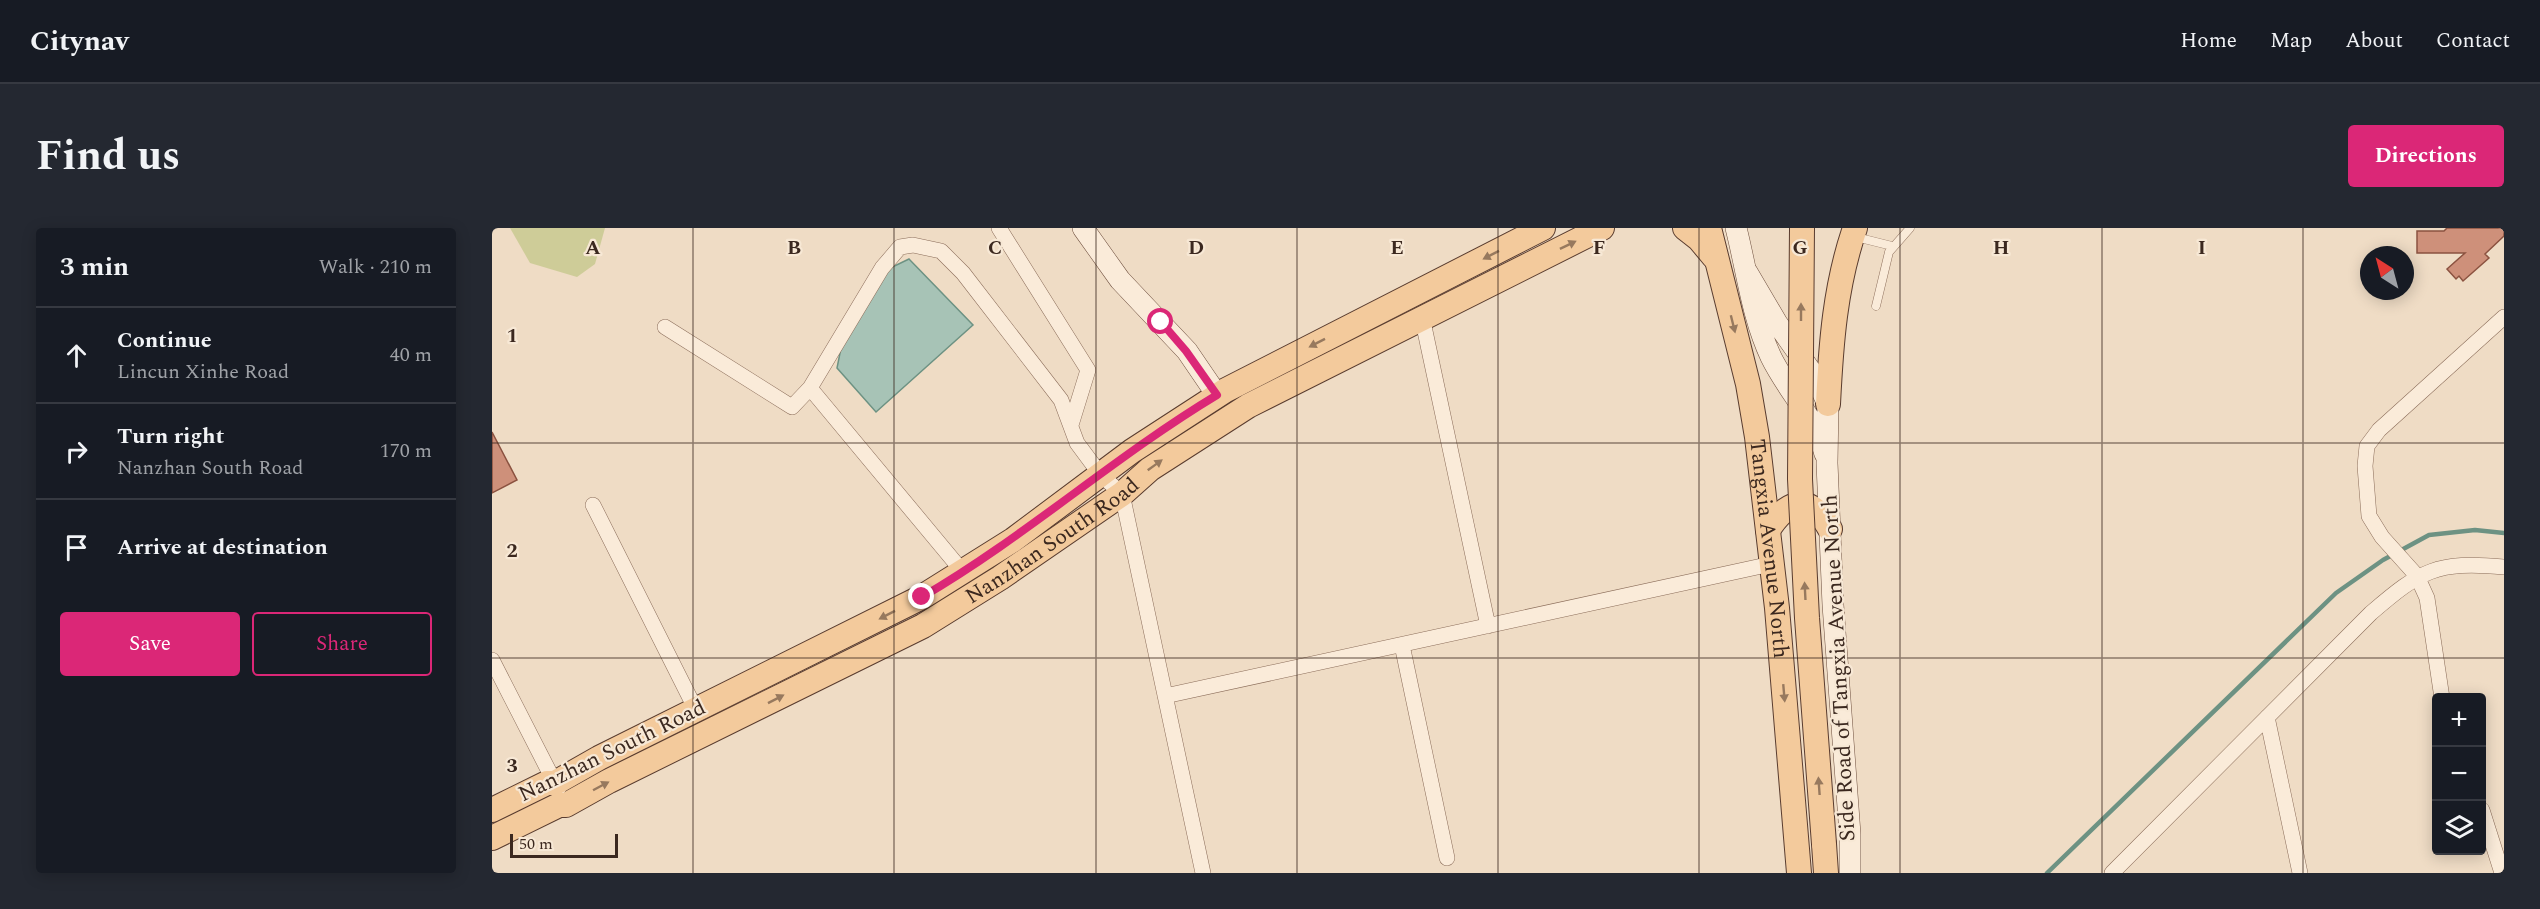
<!DOCTYPE html>
<meta charset="utf-8">
<style>
:root{--surface:#171b24;--page:#242831;--text:#f1f3f6;--muted:#9ea1a6;--line:#363941;--accent:#db2777}
body{margin:0;font-family:Spectral,serif;background:var(--page);color:var(--text)}
.controls{position:absolute;right:18px;bottom:18px;display:grid;overflow:hidden;border-radius:6px;box-shadow:0 3px 15px #0003}
.controls button{width:54px;height:54px;display:grid;place-items:center;padding:0;border:0;border-bottom:2px solid var(--line);background:var(--surface);color:var(--text);font:30px sans-serif}
.compass{position:absolute;left:1868px;top:18px;width:54px;height:54px;border-radius:50%;background:var(--surface);box-shadow:0 3px 15px #0003;rotate:324deg}
.scale{position:absolute;left:18px;bottom:15px;width:108px;box-sizing:border-box;padding-left:6px;border:3px solid #3b281f;border-top:0;font-size:16px;line-height:21px;white-space:nowrap;color:#3b281f;-webkit-text-stroke:4px #f7e8d5;paint-order:stroke}
.stop{position:absolute;width:18px;height:18px;margin:-14px;border:4px solid #db2777;border-radius:50%;background:#fff}
.stop.end{background:#db2777;border-color:#fff;box-shadow:0 2px 6px #0008}
.list{margin:0;padding:0;list-style:none}
h2{display:flex;justify-content:space-between;align-items:center;height:78px;margin:0;padding:0 24px;font-size:26px}
h2 small{font-size:20px;font-weight:400;color:var(--muted)}
.list li{display:grid;grid-template-columns:39px 1fr auto;gap:18px;align-items:center;box-sizing:border-box;height:96px;padding:0 24px;border-top:2px solid var(--line)}
.list b{display:block;font-size:22px;white-space:nowrap}
.list p{margin:0;font-size:20px;white-space:nowrap;color:var(--muted)}
.list em{font-size:20px;font-style:normal;color:var(--muted)}
.actions{display:flex;gap:12px;padding:18px 24px}
.actions a{flex:1;padding:14px 0;border:2px solid var(--accent);border-radius:6px;text-align:center;font-size:21px;color:var(--accent)}
.actions .main{background:var(--accent);color:#fff}
.icon{flex:none;width:33px;height:33px;fill:none;stroke:currentColor;stroke-width:2;stroke-linecap:round;stroke-linejoin:round}
.map{position:relative;flex:none;width:2012px;height:645px;overflow:hidden;border-radius:6px}
header{display:flex;align-items:center;gap:36px;box-sizing:border-box;height:84px;padding:0 30px;background:var(--surface);border-bottom:2px solid var(--line)}
header strong{font-size:28px}
nav{display:flex;gap:33px;margin-inline-start:auto;font-size:21px}
.intro{display:flex;align-items:center;justify-content:space-between;box-sizing:border-box;height:144px;padding:0 36px}
h1{margin:0;font-size:42px}
.button{padding:15px 27px;border-radius:6px;background:var(--accent);color:#fff;font-size:21px;font-weight:700}
main{display:flex;gap:36px;padding:0 36px}
aside{flex:1;background:var(--surface);border-radius:6px;box-shadow:0 3px 15px #0003}
.map>svg:first-child{display:block}
.green{fill:#cecc98}
.water{fill:#a7c3b6;stroke:#6d9283;stroke-width:1.5}
.lines{fill:none;stroke-linecap:round;stroke-linejoin:round}
.stream{stroke:#6d9283;stroke-width:4.5}
.building{fill:#ce907a;stroke:#8b5240;stroke-width:1.5}
.lane-casing{stroke:#8b6d5a;stroke-width:9}
.street-casing{stroke:#8b6d5a;stroke-width:16}
.secondary-casing{stroke:#6d4e3d;stroke-width:22}
.primary-casing{stroke:#593c2f;stroke-width:26}
.lane{stroke:#faebd9;stroke-width:8}
.street{stroke:#faebd9;stroke-width:15}
.secondary{stroke:#faebd9;stroke-width:21}
.primary{stroke:#f3ca9c;stroke-width:24}
.primary-bridge-casing{stroke:#593c2f;stroke-width:26;stroke-linecap:butt}
.primary-bridge{stroke:#f3ca9c;stroke-width:24}
.oneway{fill:#97795e}
.route{stroke:#db2777;stroke-width:8}
.grid{fill:none;stroke:#3b281f;stroke-width:1.5;stroke-opacity:0.55}
.labels{text-anchor:middle;dominant-baseline:central;stroke-width:4.5;stroke-linejoin:round;paint-order:stroke}
.street-label{font-size:22px;fill:#3b281f;stroke:#f7e8d5}
.grid-label{font-size:20px;text-anchor:middle;font-weight:bold;fill:#3b281f;stroke:#f7e8d5;stroke-width:4.5;stroke-linejoin:round;paint-order:stroke}
</style>
<header>
<strong>Citynav</strong>
<nav><a>Home</a><a>Map</a><a>About</a><a>Contact</a></nav>
</header>
<div class="intro"><h1>Find us</h1><a class="button">Directions</a></div>
<main>
<aside>
<h2>3 min<small>Walk · 210 m</small></h2>
<ul class="list">
<li><svg class="icon" aria-label="ahead" viewBox="0 0 24 24"><path d="M12 20V5M6 11l6-6 6 6"/></svg><div><b>Continue</b><p>Lincun Xinhe Road</p></div><em>40 m</em></li>
<li><svg class="icon" aria-label="right" viewBox="0 0 24 24"><path d="M7 20v-9h11M14 6l5 5-5 5"/></svg><div><b>Turn right</b><p>Nanzhan South Road</p></div><em>170 m</em></li>
<li><svg class="icon" aria-label="arrive" viewBox="0 0 24 24"><path d="M6 21V4h12l-3 4 3 4H6"/></svg><div><b>Arrive at destination</b></div></li>
</ul>
<div class="actions"><a class="main">Save</a><a>Share</a></div>
</aside>
<div class="map">
<svg width="2012" height="645" viewBox="0 0 2012 645">
<rect width="100%" height="100%" fill="#efdcc5"/>
<path class="green" d="M18 0H113L103 36 85 49 38 35Z"/>
<path class="water" d="M417 31 481 97 384 184 345 140 351 110 394 42Z"/>
<g class="lines">
<path class="stream" d="M1555 645 1844 365 1891 332 1937 307 1983 302 2012 305"/>
</g>
<path class="building" d="M1955 0H2012V8L1993 26 1997 30 1971 53 1967 48 1964 51 1955 41 1973 25H1925V3H1952Z
M0 204 25 252 0 265Z"/>
<g class="lines">
<g class="lane-casing">
<path id="lane" d="M1364 9 1400 18
M1384 78 1397 24 1418 0"/>
</g>
<g class="street-casing">
<path id="street" d="M507 0 596 142 579 197
M930 89 996 398
M173 99 300 179 318 160 390 40 408 19 421 17 449 23 471 45 569 172 585 215 608 246 630 266 711 645
M318 160 471 344
M101 277 204 482
M910 417 955 630
M0 432 66 561
M673 468 1279 336
M1950 470 1935 370 1925 348 1890 309 1877 288 1873 238 1875 218 1887 202 2012 89
M1775 489 1808 645
M1990 582 2010 645
M1620 645 1879 385C1929 342 1944 333 2012 339"/>
</g>
<g class="secondary-casing">
<path id="secondary" d="M591 0 628 52 695 123 725 167
M1244 0C1255 43 1260 89 1279 129 1295 162 1323 190 1333 226
M1255 44 1285 95 1323 149 1336 176 1335 235 1341 377 1358 606V645"/>
</g>
<g class="primary-casing">
<g id="primary">
<path d="M1193 0 1207 11 1222 29"/>
<path id="s1" d="M1217 0 1256 156 1265 209 1285 380 1307 645"/>
<path d="M1336 176C1339 116 1343 58 1363 0"/>
<path d="M1276 302C1297 270 1318 266 1338 301"/>
<path d="M0 582 55 555H63L107 530 430 369 521 312 640 223 734 162 1051 0"/>
<path id="s2" d="M0 610 67 577H74L117 553 431 398 508 350 630 266 658 241 756 178 1110 0"/>
<path d="M1332 616 1334 645"/>
</g>
</g>
<use href="#lane" class="lane"/>
<use href="#street" class="street"/>
<use href="#secondary" class="secondary"/>
<use href="#primary" class="primary"/>
<g class="primary-bridge-casing">
<path id="primary-bridge" d="M1310 0 1308 251 1315 390 1332 616"/>
</g>
<use href="#primary-bridge" class="primary-bridge"/>
</g>
<defs><path id="oneway-solid" d="M-6-.8H1V-3.2L6.5 0L1 3.2V.8H-6Z" transform="scale(1.5)"/></defs>
<g class="oneway">
<use href="#oneway-solid" transform="translate(1076 17) rotate(-26)"/>
<use href="#oneway-solid" transform="translate(999 27) rotate(153)"/>
<use href="#oneway-solid" transform="translate(1309 84) rotate(-90)"/>
<use href="#oneway-solid" transform="translate(1241 96) rotate(76)"/>
<use href="#oneway-solid" transform="translate(825 115) rotate(153)"/>
<use href="#oneway-solid" transform="translate(663 237) rotate(-36)"/>
<use href="#oneway-solid" transform="translate(1313 363) rotate(-93)"/>
<use href="#oneway-solid" transform="translate(395 387) rotate(153)"/>
<use href="#oneway-solid" transform="translate(1292 465) rotate(85)"/>
<use href="#oneway-solid" transform="translate(284 471) rotate(-27)"/>
<use href="#oneway-solid" transform="translate(109 558) rotate(-28)"/>
<use href="#oneway-solid" transform="translate(1327 558) rotate(-94)"/>
</g>
<g class="lines">
<path class="route" d="M430 369C533 309 622 229 725 167L694 123 669 94"/>
</g>
<path class="grid" d="M201 0V645M402 0V645M604 0V645M805 0V645M1006 0V645M1207 0V645M1408 0V645M1610 0V645M1811 0V645M0 215H2012M0 430H2012"/>
<g class="labels">
<g class="street-label">
<text stroke="none"><textPath href="#s2" startOffset="636">Nanzhan South Road</textPath></text>
<text stroke="none"><textPath href="#s1" startOffset="327">Tangxia Avenue North</textPath></text>
<text transform="translate(1347 440) rotate(-93)">Side Road of Tangxia Avenue North</text>
<text transform="translate(120 523) rotate(-26)">Nanzhan South Road</text>
</g>
</g>
<g class="grid-label">
<text x="101" y="26">A</text>
<text x="302" y="26">B</text>
<text x="503" y="26">C</text>
<text x="704" y="26">D</text>
<text x="905" y="26">E</text>
<text x="1107" y="26">F</text>
<text x="1308" y="26">G</text>
<text x="1509" y="26">H</text>
<text x="1710" y="26">I</text>
<text x="20" y="114">1</text>
<text x="20" y="329">2</text>
<text x="20" y="544">3</text>
</g>
</svg>
<div class="controls">
<button>+</button>
<button>−</button>
<button><svg class="icon" aria-label="layers" viewBox="0 0 24 24"><path d="M12 4l9 5-9 5-9-5zM3 14l9 5 9-5"/></svg></button>
</div>
<svg class="compass" viewBox="-18 -18 36 36"><path d="M0-13l5 13h-10z" fill="#e53935"/><path d="M0 13l5-13h-10z" fill="#9ea1a6"/></svg>
<div class="scale">50 m</div>
<div class="stop" style="left:669px;top:94px"></div>
<div class="stop end" style="left:430px;top:369px"></div>
</div>
</main>
